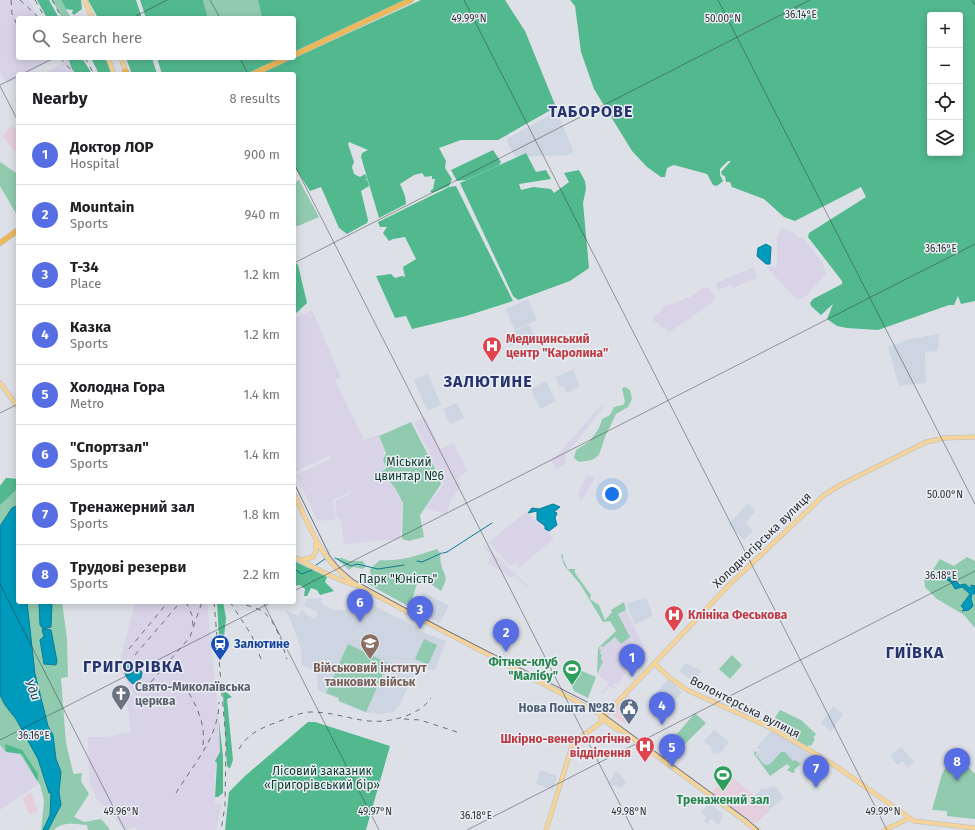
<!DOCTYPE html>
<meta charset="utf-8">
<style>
:root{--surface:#fff;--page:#f2f2f2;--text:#202124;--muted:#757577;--line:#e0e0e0;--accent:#566de3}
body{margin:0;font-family:"Fira Sans",sans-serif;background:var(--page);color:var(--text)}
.controls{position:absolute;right:12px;top:12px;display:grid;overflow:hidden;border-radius:4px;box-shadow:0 2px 10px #0003}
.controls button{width:36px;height:36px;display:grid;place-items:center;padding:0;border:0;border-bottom:1px solid var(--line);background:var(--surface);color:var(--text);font:20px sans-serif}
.you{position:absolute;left:612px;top:494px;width:14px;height:14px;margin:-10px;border:3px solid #fff;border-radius:50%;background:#1a73e8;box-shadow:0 0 0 6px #1a73e833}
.badge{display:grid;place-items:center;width:26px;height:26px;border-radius:50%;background:var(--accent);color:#fff;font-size:13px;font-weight:700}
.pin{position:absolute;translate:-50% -33px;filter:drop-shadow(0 1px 2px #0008)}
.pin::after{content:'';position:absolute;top:21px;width:14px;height:12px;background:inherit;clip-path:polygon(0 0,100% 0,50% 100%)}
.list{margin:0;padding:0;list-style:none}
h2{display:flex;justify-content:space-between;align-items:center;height:52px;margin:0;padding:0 16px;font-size:17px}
h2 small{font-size:13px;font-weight:400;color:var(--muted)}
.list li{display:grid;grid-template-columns:26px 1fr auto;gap:12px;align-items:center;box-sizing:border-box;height:60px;padding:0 16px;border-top:1px solid var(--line)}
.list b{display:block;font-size:15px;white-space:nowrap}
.list p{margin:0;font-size:13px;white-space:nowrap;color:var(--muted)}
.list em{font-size:13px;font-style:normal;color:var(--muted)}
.icon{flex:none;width:22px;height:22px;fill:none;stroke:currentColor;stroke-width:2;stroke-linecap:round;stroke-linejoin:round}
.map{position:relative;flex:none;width:975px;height:830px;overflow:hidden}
.search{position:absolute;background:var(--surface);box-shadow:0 2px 10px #0003;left:16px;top:16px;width:280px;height:44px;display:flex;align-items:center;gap:10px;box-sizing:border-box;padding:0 14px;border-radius:4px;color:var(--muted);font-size:15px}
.panel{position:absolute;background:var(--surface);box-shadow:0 2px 10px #0003;left:16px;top:72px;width:280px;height:532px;border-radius:4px}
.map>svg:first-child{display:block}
.commercial{fill:#e6cfdc}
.industrial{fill:#d9d3e8}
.built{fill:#ced5e2}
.green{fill:#90cbaf}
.forest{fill:#52b98e;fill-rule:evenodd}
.water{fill:#009bbc;stroke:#0e7b93}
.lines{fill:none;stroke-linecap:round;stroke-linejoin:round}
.stream{stroke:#0e7b93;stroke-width:1}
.major-casing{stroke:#bcbdbe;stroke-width:5}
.highway-casing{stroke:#bcbdbe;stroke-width:6}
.major{stroke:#f4d49a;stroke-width:4}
.highway{stroke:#edb857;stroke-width:5}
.tram{stroke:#6d6f74;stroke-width:1}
.rail{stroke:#6d6f74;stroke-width:1;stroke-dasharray:5 5;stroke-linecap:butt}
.ticks{fill:none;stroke:#2f3033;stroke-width:1;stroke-opacity:0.45}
.labels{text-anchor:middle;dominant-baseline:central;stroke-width:3;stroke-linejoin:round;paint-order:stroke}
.health-label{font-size:12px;font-weight:bold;fill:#be3a42;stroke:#eaeef5;text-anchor:start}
.park-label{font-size:12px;fill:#113e2c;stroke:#eaeef5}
.street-label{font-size:12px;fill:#2f3033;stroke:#eaeef5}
.transit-label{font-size:12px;font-weight:bold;fill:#164399;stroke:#eaeef5;text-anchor:start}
.leisure-label{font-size:12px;font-weight:bold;fill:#27864d;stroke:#eaeef5;text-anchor:end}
.education-label{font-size:12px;font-weight:bold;fill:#785e54;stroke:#eaeef5}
.worship-label{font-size:12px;font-weight:bold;fill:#5b616d;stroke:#eaeef5;text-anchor:start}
.service-label{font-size:12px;font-weight:bold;fill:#4e5e75;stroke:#eaeef5;text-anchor:end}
.water-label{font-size:13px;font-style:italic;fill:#063f4d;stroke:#eaeef5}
.district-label{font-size:16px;font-weight:bold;letter-spacing:1px;fill:#28346d;stroke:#eaeef5}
.ticks-label{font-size:10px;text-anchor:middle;fill:#2f3033;stroke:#eaeef5;stroke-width:3;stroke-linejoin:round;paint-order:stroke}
</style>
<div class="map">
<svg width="975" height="830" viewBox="0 0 975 830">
<rect width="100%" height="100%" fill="#dde1e7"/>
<path class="commercial" d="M11 126 18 130V155L2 136Z
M628 694 634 701 626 710 630 715 625 724 611 714Z
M724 777 733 778 771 810 754 824 712 792Z
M31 793 38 811 32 814H29L22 798Z"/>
<path class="industrial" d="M0 0H29L39 18H18V58H54L25 74H18V78L7 84 0 71Z
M68 60 77 74H44L65 61Z
M781 228 792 231 800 239 803 237 824 265 823 266 826 274 805 297 797 300 767 268 772 266 775 268 777 266V238Z
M754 267 757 278 733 288 731 285 718 290 716 283Z
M708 287 716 297 715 300 688 320 669 332 654 321V316L661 311 663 306 673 304 688 297 689 298 703 288Z
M312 310 341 378 335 380 364 440 378 435 385 453 383 459 385 469 381 471 395 489 402 503 400 539 344 544 340 518 337 519 336 510 335 502 351 493 346 482 350 492 333 500 336 519 324 521 323 519 318 522 296 475 330 459 329 456 294 472V319Z
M602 404 604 406 577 441 566 453 565 464 557 469 551 462 552 459 560 452Z
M425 417 441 449 454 443 467 471 458 479H453L454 481 458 480 461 486 451 500 447 514 425 509 444 484 414 422Z
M587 475 593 476 595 478 581 502 578 493Z
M526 512 553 537V539L519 568 515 563 510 566 489 542Z
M486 546 528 586 527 588 514 575 512 578 488 563 491 555 484 547Z
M135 602H207L219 721 220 752 215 774V803L222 805 216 830H136L135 827 126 830 97 799 91 786 89 777 88 737H107L131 732 126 698 134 695 120 670 121 656Z
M626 610 647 653 636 659 618 685 615 683 613 686 615 687 614 689 610 686 603 694 601 693 609 684 597 674 603 656 599 649 615 636 621 644 618 614Z
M0 745 5 751 20 754 39 784 0 810Z"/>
<path class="built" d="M557 111 574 153 568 155 515 157 506 139Z
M528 299 537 320 515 330 505 309Z
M529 324 534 335 511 346 506 335Z
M939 334 938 351 925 352 926 383 899 386 888 347 909 339Z
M573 370 580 386 567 393 563 385 560 387 555 377Z
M428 374 441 405 427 411 414 380Z
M546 381 556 401 540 409 531 389Z
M457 403 464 418 450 424 443 409Z
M748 503 755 511 746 523 753 531 744 540 729 524Z
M424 592 449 606 440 623 415 610Z
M646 597 653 615 635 625 626 604Z
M321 598 322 604 333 610H345L348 604 362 609 367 602 418 628 417 630 446 641 436 668 434 670 419 667 398 707 393 712 381 714 363 712 338 701V699L318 690 317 672 302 665 301 649 290 619 285 610 298 616 302 609 304 610 303 612 314 619 318 612 304 606 306 599Z
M686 663 702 671 694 682 679 671Z
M668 679 682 692 669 707 655 694Z
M833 706 843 714 831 732 821 723Z
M714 730 729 742 719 754 717 752 715 754 710 750 712 748 704 741Z
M771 731 789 741 812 755 802 765 795 760 793 761 785 752 777 757 770 764 765 765 756 755 760 750 757 747Z
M901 747 914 762 908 768 902 761 898 765 890 756Z
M540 770 557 776 553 790 536 784Z
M615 771 620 774 626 782 621 788 609 784Z
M772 786 776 787 784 798 770 809 755 795 762 789H767Z
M709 803 723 814 719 825 711 819 707 824 704 821 706 817 701 813Z"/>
<path class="green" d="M52 0H61L71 18H62Z
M203 0H258L262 18H208Z
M0 162 15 172 18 176V217L0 186Z
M299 180 319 217 298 226H294V183Z
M625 387 630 390 632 399 628 407 616 414 605 437 599 455 592 460 579 462 574 458 576 450 590 441 599 428 602 419 610 415 614 407 623 405 625 402 622 388Z
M411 422 437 472 441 484 420 515 424 537 409 541 402 539 403 503 395 488 381 471 386 469 383 459 386 453 379 436Z
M6 478 18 479V602H62L67 639 68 677 61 678 66 743 73 772 74 774 82 773 81 781 89 794 74 817 84 822 101 819 109 828V830H88L87 825C75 824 63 821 54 830H41L44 802 43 796 40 785 20 754 5 751 0 745V486Z
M437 549C443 557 439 556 441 564 445 578 449 576 441 591L428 582 418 580 410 607 364 582 371 578 370 569 380 560C400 562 418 555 437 549Z
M563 554V559L568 569H575V573L591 595 590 599 599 605 605 620 612 612 611 610 624 602 626 610 618 614 630 637 621 644 615 637 603 647 601 646 599 649 601 651 600 653 602 655 601 659 603 661 597 674 598 648 616 631 610 621 603 622 580 584 564 565 561 555Z
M967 557 975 561V589L972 587 971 589 965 585 951 581 949 578 952 583 963 588 970 594 966 602 961 604 964 609 962 611 972 607 971 596 975 594V628L964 615 937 599 925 587 924 577 932 571 940 559 954 566Z
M336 558H342L350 561H363L366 566 363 569 353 567 349 570Z
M424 639 437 645 428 665 415 659Z
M348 644 388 663 366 712 339 701V698L326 693Z
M732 655 742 665 730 679 719 669Z
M577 669 596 677 588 698 574 691 572 687 576 681 573 678Z
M780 710 801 720 816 734 813 738 815 739 811 746 809 745 807 747 770 725Z
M695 713 706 723 679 750 670 742Z
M757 751 756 755 765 765 770 764 781 752H785L793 761 795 760 801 764 794 770 795 772 793 773 787 770 790 767 787 764 770 776 754 754V752Z
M954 753 975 774V819L947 816V811L932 810 942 774Z"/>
<path class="forest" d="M37 0H49L59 18H47Z
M61 0H81L82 9 74 15 72 13 73 10 66 9Z
M88 0H136L142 18H98Z
M140 0H203L208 18H146Z
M258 0H408L294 52V18H262Z
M421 0H505L525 31 556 107 498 140H461L439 148 446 161 445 168 452 179 449 186 432 193 430 191 433 189 435 179H432V176L425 177 422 173 414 175 400 184C403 191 406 196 406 204L379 218 361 157 362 153 368 150 349 142 348 144 354 162 352 167 354 174 360 177 365 174 367 178 364 181 367 179 369 186 361 191 368 220 367 223 347 234 339 228 321 187 310 191 294 166V74H259Z
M570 0H975V301L961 304 958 296 954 305H949L878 330 847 328 837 326 827 319 833 304 821 315 811 306 810 303 813 299 842 284V281L808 237 809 233 866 197 861 187 795 221 784 217 764 199 732 187 730 182H726L725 176 722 175 721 172 731 161H728L720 169V175L723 181 717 186 713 185 707 174 674 165 667 168 665 177H661L647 167 632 151 594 89 581 52 575 6ZM930 15H960V153H930Z
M68 58H82L92 74H76L72 69Z
M91 58H105L112 74H99Z
M126 58H152L157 74H132Z
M157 58H281L246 74H162Z
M493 150 501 162 499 165 466 180 457 181 451 170Z
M526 153 536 172 546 170 551 179 519 184 521 190 533 187 551 189 554 193 569 182 564 173 579 170 585 181 586 189 583 203 589 268 570 281 518 300 513 296 460 183Z
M456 186 513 301 466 316 412 329 406 316 395 318 376 276 391 274 395 278 402 276 405 277 403 267 416 259 405 237 393 239 389 241 383 233 387 227H380L378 222 449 187Z
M294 261 298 265 307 303 294 315Z
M6 478 18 479V488L0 505V486Z
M294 561 327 577 325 582 334 591 320 595 317 590 311 588 307 596H304L305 589 300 585 294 586Z
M217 602H223L226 618 224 637H219Z
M226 692 232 697 227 699 233 760 230 768H229L227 766 223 693Z
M219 721 223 757V793L218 797H215L217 763 215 761 220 752Z
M308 722H315L390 746 366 830H225L229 792 245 776Z
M5 744 22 750 38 774V780L36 779 22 754 6 752Z"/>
<path class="water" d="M766 244 771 247 770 264H766L757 256 758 248Z
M553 504 560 507 554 512 557 513 555 518 557 525 549 531 545 529V526L537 520V511L528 513 532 508 539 509Z
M18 505V602H27L35 674 48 726 53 735 56 759 61 772 59 792 61 805 48 830H43L50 815 51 793H49L38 759 16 719 5 705 0 695V526L12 508Z
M949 577 951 581H956L960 585 965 584 971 589V585L975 586V594H972L971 599 973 606 969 610 962 611 964 609 961 606 970 594 962 587 955 589 951 582 947 580Z
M39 602H52L51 627 43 629 40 625Z
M45 629 51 630 57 661 56 665 44 664 40 640 44 636 42 630Z
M126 662H131L142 672 141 678 133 684C126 679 122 670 126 662Z"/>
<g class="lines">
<path class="stream" d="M443 553 447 552 492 523
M335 558 351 566 357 564 378 569 404 565
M417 561 422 562 442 553
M316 565 325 559
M294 569 302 574 312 570"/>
<g class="major-casing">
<path id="major" d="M85 0 92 18
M108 58 114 74
M121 58 127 74
M0 383 18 407
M294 494C312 531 319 557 353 583L600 714 749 824
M294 557 329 575 353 585
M301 560 313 557 316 551V543
M654 663 670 678 687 690 771 728 809 750 837 767 914 821 975 828
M601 718 618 730
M748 824 758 830
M546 830 573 743 600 723 607 713 726 588 824 495 842 484 926 442 944 438 975 437
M884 830 910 818"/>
</g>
<g class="highway-casing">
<path id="highway" d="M294 55 411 0
M125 71 128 74
M253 74 287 58
M0 243 18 230"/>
</g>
<use href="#major" class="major"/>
<use href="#highway" class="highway"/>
<path class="tram" d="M294 483 330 556 340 568 354 580 440 627 589 703 747 819 759 830"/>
<path class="rail" d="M11 0 12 14 18 27
M20 0 39 18
M35 0 45 18
M52 0 62 18
M60 58 73 72
M85 58 94 74
M186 602 192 615 193 626
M214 602 226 740 225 806 221 830
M230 602 252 636 261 659
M237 602C244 605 251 606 258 609 276 617 281 642 287 659
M129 649 168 602
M135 655 177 606
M151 682 190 637 202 602
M189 693C199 711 207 729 202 750
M404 719 420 720 457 732
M239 749C247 735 257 730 272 724 284 720 297 713 310 712 347 712 366 730 406 716 416 712 425 707 431 698
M176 793C193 765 219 737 219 702"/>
</g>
<path class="ticks" d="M210 0 220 18M464 0 887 830M718 0 975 504M972 0 975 5M132 18 167 0M240 58 248 74M22 74 54 58M0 85 18 76M0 86 18 121M294 164 633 830M294 263 810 0M0 413 18 404M0 584 125 830M294 591 975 244M263 602 379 830M0 740 272 602M467 830 975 571"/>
<defs>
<g id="hospital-pin" transform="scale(1)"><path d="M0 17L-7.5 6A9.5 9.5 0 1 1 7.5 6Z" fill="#e0444e" stroke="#eaeef5"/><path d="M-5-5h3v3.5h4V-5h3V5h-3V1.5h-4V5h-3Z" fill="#fff"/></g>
<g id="university-pin" transform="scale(1)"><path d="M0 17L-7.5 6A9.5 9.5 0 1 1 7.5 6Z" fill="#8d6e63" stroke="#eaeef5"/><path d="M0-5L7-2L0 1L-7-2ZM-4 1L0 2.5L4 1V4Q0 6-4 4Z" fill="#fff"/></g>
<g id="station-pin" transform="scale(1)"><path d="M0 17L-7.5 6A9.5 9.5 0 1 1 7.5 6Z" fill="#1a4fb4" stroke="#eaeef5"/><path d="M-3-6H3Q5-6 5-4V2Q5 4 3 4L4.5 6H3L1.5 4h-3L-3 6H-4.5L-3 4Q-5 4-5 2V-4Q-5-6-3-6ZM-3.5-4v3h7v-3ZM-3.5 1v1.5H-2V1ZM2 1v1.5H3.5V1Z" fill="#fff"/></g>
<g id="stadium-pin" transform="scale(1)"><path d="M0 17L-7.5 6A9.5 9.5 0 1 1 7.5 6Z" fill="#2e9e5b" stroke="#eaeef5"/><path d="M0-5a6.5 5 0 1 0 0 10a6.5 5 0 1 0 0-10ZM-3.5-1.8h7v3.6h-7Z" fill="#fff"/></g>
<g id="church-pin" transform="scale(1)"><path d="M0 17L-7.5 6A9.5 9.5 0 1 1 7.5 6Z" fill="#6b7280" stroke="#eaeef5"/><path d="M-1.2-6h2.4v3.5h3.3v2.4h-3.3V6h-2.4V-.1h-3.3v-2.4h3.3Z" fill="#fff"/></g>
<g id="civic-pin" transform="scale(1)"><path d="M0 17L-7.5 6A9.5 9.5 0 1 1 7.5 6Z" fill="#5c6f8a" stroke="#eaeef5"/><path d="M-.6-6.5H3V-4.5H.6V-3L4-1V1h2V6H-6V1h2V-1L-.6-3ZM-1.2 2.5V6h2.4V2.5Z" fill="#fff"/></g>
</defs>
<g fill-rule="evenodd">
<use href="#hospital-pin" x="492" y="346"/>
<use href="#hospital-pin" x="674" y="615"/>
<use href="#university-pin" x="370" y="643"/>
<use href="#station-pin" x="220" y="644"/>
<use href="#stadium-pin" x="572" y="669"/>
<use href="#church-pin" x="121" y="694"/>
<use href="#civic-pin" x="629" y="708"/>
<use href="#hospital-pin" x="645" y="746"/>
<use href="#stadium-pin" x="723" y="775"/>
</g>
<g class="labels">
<g class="health-label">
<text x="506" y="339">Медицинський<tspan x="506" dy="14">центр "Каролина"</tspan></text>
<text x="688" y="615">Клініка Феськова</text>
<text x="631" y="739" text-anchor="end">Шкірно-венерологічне<tspan x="631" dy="14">відділення</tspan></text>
</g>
<g class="park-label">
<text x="409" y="462">Міський<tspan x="409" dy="14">цвинтар №6</tspan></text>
<text x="398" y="579">Парк "Юність"</text>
<text x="322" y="771">Лісовий заказник<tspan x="322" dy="14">«Григорівський бір»</tspan></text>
</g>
<g class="street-label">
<text transform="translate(762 540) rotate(-44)">Холодногірська вулиця</text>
<text transform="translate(745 707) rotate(27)">Волонтерська вулиця</text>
</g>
<g class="transit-label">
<text x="234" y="644">Залютине</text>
</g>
<g class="leisure-label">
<text x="558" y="662">Фітнес-клуб<tspan x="558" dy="14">"Малібу"</tspan></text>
<text x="723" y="800" text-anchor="middle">Тренажений зал</text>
</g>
<g class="education-label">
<text x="370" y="668">Військовий інститут<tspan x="370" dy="14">танкових військ</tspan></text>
</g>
<g class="worship-label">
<text x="135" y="687">Свято-Миколаївська<tspan x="135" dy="14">церква</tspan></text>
</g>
<g class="service-label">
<text x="615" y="708">Нова Пошта №82</text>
</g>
<g class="water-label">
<text transform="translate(33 690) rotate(68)">Уди</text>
</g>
<g class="district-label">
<text x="591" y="111">ТАБОРОВЕ</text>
<text x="488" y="381">ЗАЛЮТИНЕ</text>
<text x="915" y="652">ГИЇВКА</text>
<text x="133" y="666">ГРИГОРІВКА</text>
</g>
</g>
<g class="ticks-label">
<text x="801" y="18">36.14°E</text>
<text x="469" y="22">49.99°N</text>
<text x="723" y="22">50.00°N</text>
<text x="941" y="252">36.16°E</text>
<text x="945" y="498">50.00°N</text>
<text x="941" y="579">36.18°E</text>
<text x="34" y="739">36.16°E</text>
<text x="121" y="815">49.96°N</text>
<text x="375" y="815">49.97°N</text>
<text x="629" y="815">49.98°N</text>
<text x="883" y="815">49.99°N</text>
<text x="476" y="819">36.18°E</text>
</g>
</svg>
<div class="controls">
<button>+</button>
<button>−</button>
<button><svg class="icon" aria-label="locate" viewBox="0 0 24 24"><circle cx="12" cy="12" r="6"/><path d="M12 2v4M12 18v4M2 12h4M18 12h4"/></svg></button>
<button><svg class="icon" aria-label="layers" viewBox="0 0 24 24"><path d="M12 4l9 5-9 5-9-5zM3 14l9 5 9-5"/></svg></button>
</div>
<div class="you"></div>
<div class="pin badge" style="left:632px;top:677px">1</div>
<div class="pin badge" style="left:506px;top:652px">2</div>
<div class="pin badge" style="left:420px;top:629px">3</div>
<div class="pin badge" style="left:662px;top:725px">4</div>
<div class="pin badge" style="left:672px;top:767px">5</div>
<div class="pin badge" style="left:360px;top:622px">6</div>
<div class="pin badge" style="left:816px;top:788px">7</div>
<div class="pin badge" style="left:957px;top:781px">8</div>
<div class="search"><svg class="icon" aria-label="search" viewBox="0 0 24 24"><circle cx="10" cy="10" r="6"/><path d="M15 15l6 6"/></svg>Search here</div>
<section class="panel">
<h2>Nearby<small>8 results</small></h2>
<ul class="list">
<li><span class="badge">1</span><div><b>Доктор ЛОР</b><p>Hospital</p></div><em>900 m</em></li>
<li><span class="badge">2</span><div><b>Mountain</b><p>Sports</p></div><em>940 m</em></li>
<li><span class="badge">3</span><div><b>T-34</b><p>Place</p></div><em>1.2 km</em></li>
<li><span class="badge">4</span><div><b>Казка</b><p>Sports</p></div><em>1.2 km</em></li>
<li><span class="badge">5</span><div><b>Холодна Гора</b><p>Metro</p></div><em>1.4 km</em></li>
<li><span class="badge">6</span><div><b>&quot;Спортзал&quot;</b><p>Sports</p></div><em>1.4 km</em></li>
<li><span class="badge">7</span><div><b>Тренажерний зал</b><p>Sports</p></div><em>1.8 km</em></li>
<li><span class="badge">8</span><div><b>Трудові резерви</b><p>Sports</p></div><em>2.2 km</em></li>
</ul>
</section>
</div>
